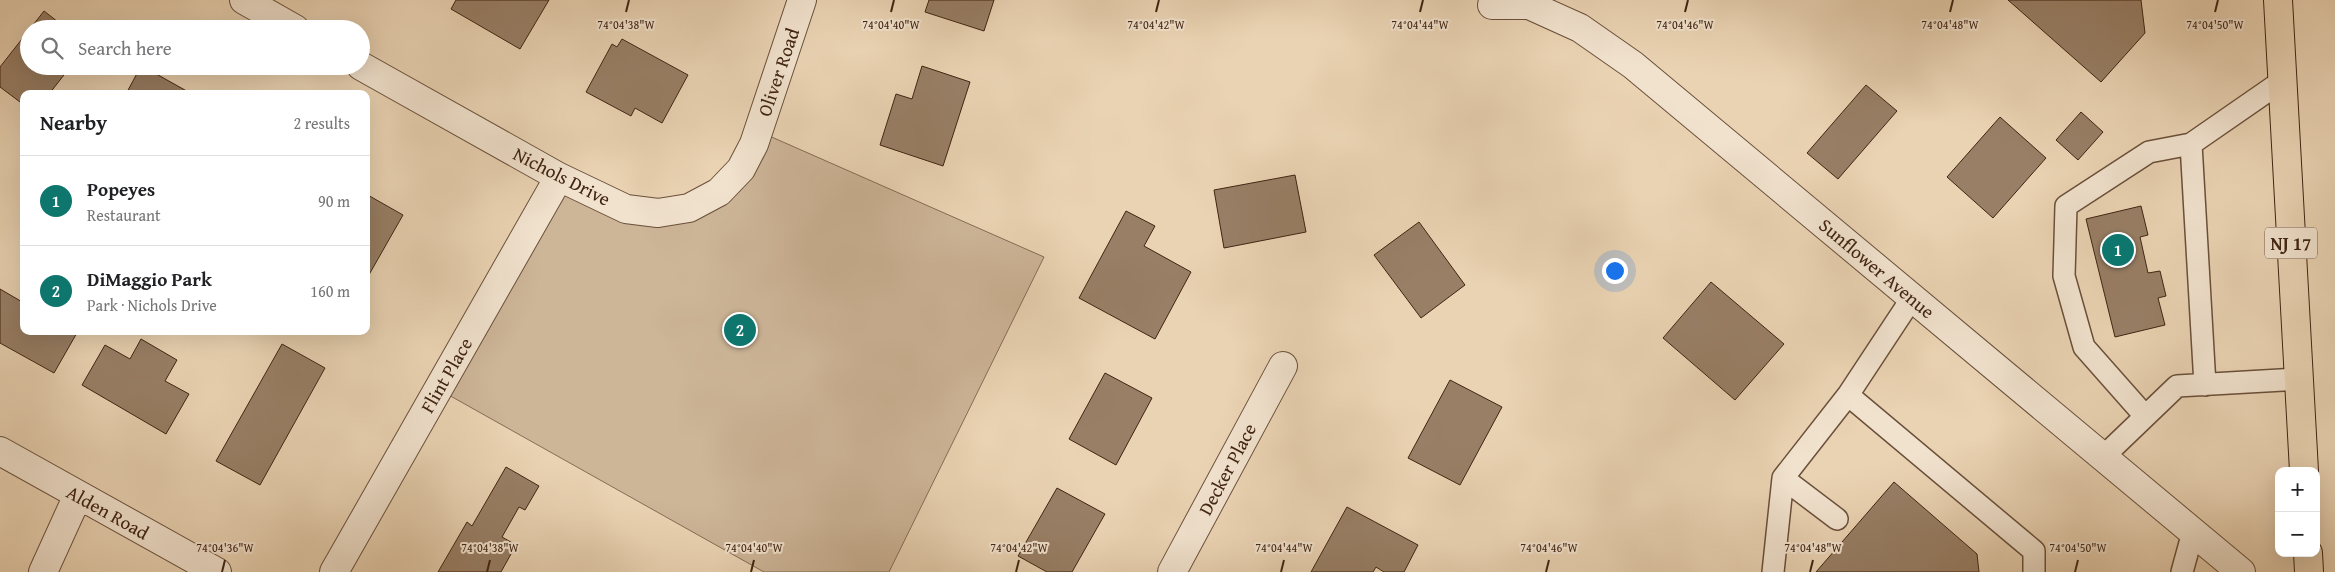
<!DOCTYPE html>
<meta charset="utf-8">
<style>
:root{--surface:#fff;--page:#f2f2f2;--text:#202124;--muted:#757577;--line:#e0e0e0;--accent:#0f766e}
body{margin:0;font-family:"Gentium Book Plus",serif;background:var(--page);color:var(--text)}
.controls{position:absolute;right:15px;bottom:15px;display:grid;overflow:hidden;border-radius:10px;box-shadow:0 5px 20px #0002}
.controls button{width:45px;height:45px;display:grid;place-items:center;padding:0;border:0;border-bottom:1px solid var(--line);background:var(--surface);color:var(--text);font:25px sans-serif}
.you{position:absolute;left:1614px;top:270px;width:18px;height:18px;margin:-12px;border:4px solid #fff;border-radius:50%;background:#1a73e8;box-shadow:0 0 0 8px #1a73e833}
.badge{display:grid;place-items:center;width:32px;height:32px;border-radius:50%;background:var(--accent);color:#fff;font-size:16px;font-weight:700}
.pin{position:absolute;translate:-50% -50%;border:2px solid #fff;box-shadow:0 1px 5px #0006}
.list{margin:0;padding:0;list-style:none}
h2{display:flex;justify-content:space-between;align-items:center;height:65px;margin:0;padding:0 20px;font-size:21px}
h2 small{font-size:16px;font-weight:400;color:var(--muted)}
.list li{display:grid;grid-template-columns:32px 1fr auto;gap:15px;align-items:center;box-sizing:border-box;height:90px;padding:0 20px;border-top:1px solid var(--line)}
.list b{display:block;font-size:19px;white-space:nowrap}
.list p{margin:0;font-size:16px;white-space:nowrap;color:var(--muted)}
.list em{font-size:16px;font-style:normal;color:var(--muted)}
.icon{flex:none;width:28px;height:28px;fill:none;stroke:currentColor;stroke-width:2;stroke-linecap:round;stroke-linejoin:round}
.map{position:relative;flex:none;width:2335px;height:572px;overflow:hidden}
.search{position:absolute;background:var(--surface);box-shadow:0 5px 20px #0002;left:20px;top:20px;width:350px;height:55px;display:flex;align-items:center;gap:12px;box-sizing:border-box;padding:0 18px;border-radius:28px;color:var(--muted);font-size:19px}
.panel{position:absolute;background:var(--surface);box-shadow:0 5px 20px #0002;left:20px;top:90px;width:350px;height:245px;border-radius:10px}
.map>svg:first-child{display:block}
.green{fill:#cdb598;stroke:#866c55}
.building{fill:#987f66;stroke:#402412}
.lines{fill:none;stroke-linecap:round;stroke-linejoin:round}
.service-casing{stroke:#6a503a;stroke-width:24}
.minor-casing{stroke:#6a503a;stroke-width:30}
.trunk-casing{stroke:#402412;stroke-width:30}
.service{stroke:#f1e2ce;stroke-width:21}
.minor{stroke:#f1e2ce;stroke-width:28}
.trunk{stroke:#ead3b3;stroke-width:28}
.ticks{fill:none;stroke:#402412;stroke-width:2}
.labels{text-anchor:middle;dominant-baseline:central;stroke-width:4;stroke-linejoin:round;paint-order:stroke}
.shield{fill:#f1e2ce;stroke:#755d4a;stroke-width:1}
.shield-label{font-size:18px;font-weight:bold;fill:#402412}
.street-label{font-size:19px;fill:#402412;stroke:#f1e2ce}
.ticks-label{font-size:12px;text-anchor:middle;fill:#402412;stroke:#f1e2ce;stroke-width:4;stroke-linejoin:round;paint-order:stroke}
</style>
<div class="map">
<svg width="2335" height="572" viewBox="0 0 2335 572">
<rect width="100%" height="100%" fill="#ead3b3"/>
<filter id="stains"><feTurbulence type="fractalNoise" baseFrequency=".004" numOctaves="4"/><feColorMatrix values="0 0 0 0 .2 0 0 0 0 .09 0 0 0 0 .02 0 0 0 .5 -.17"/></filter>
<radialGradient id="worn" r=".72"><stop offset=".6" stop-color="#630" stop-opacity="0"/><stop offset="1" stop-color="#630" stop-opacity=".3"/></radialGradient>
<path class="green" d="M758 131 1044 257 889 572H764L438 389 559 177 626 209 689 208Z"/>
<path class="building" d="M456 0H549L520 49 451 9Z
M929 0H994L984 31 925 12Z
M2008 0H2141L2145 33 2101 82Z
M44 11 67 29H30Z
M29 30V66H71L49 94H24V105L0 87V67Z
M622 39 688 75 662 123 635 108 631 116 586 92 612 44 617 47Z
M141 66H142L192 94H126Z
M922 66 970 82 943 166 880 145 896 94 912 99Z
M1866 85 1897 111 1838 179 1807 153Z
M2081 112 2103 132 2078 160 2056 140Z
M2000 117 2046 158 1993 218 1947 177Z
M1295 175 1306 232 1224 248 1214 190Z
M366 194 403 215 366 280Z
M2141 206 2148 235 2140 237 2148 273 2160 271 2166 296 2158 298 2165 325 2115 337 2086 219Z
M1126 211 1155 226 1144 246 1191 272 1155 339 1079 298Z
M1419 222 1465 285 1421 318 1374 255Z
M1711 282 1784 344 1735 400 1663 338Z
M0 289 24 303V331H78L54 373 0 343Z
M141 339 177 360 165 381 189 394 166 434 82 385 105 345 130 359Z
M282 344 325 368 260 485 216 461Z
M1105 373 1152 398 1116 465 1069 439Z
M1450 380 1502 407 1460 485 1408 458Z
M506 467 539 486 525 510 519 507 502 537 516 545 501 572H438L467 522 472 526Z
M1894 482 1977 554 1979 572H1816Z
M1057 488 1105 514 1072 572H1047L1018 556Z
M1347 507 1418 545 1404 572H1384L1376 567 1373 572H1311Z"/>
<g class="lines">
<g class="service-casing">
<path id="service" d="M2191 144 2205 385
M1848 395 2034 551V572
M2145 416 2084 347 2064 276 2066 206 2149 152 2191 144 2282 81
M2103 457 2177 386 2299 379
M1837 519 1783 478 1848 395 1912 298
M1773 572 1783 478
M2182 572 2193 532"/>
</g>
<g class="minor-casing">
<path id="minor" d="M244 0 295 29
M1492 5H1529L1580 28 1633 65 2241 572
M361 66 559 177 626 209 658 213 689 208 719 192 741 169 754 144 802 0
M0 451 217 572
M43 572 78 495
M334 572 559 177
M1172 572 1283 366"/>
</g>
<g class="trunk-casing">
<path id="trunk" d="M2278 0 2304 471
M2308 553 2309 572"/>
</g>
<use href="#service" class="service"/>
<use href="#minor" class="minor"/>
<use href="#trunk" class="trunk"/>
</g>
<path class="ticks" d="M626 12 629 0M891 12 894 0M1156 12 1159 0M1420 12 1423 0M1685 12 1688 0M1950 12 1953 0M2215 12 2218 0M222 572 225 560M487 572 490 560M751 572 754 560M1016 572 1019 560M1281 572 1284 560M1546 572 1549 560M1810 572 1813 560M2075 572 2078 560"/>
<g class="labels">
<rect class="shield" x="2265" y="227.5" width="52" height="31" rx="4"/>
<g class="shield-label">
<text x="2291" y="243">NJ 17</text>
</g>
<g class="street-label">
<text transform="translate(778 72) rotate(-71)">Oliver Road</text>
<text transform="translate(562 176) rotate(27)">Nichols Drive</text>
<text transform="translate(1877 268) rotate(40)">Sunflower Avenue</text>
<text transform="translate(446 375) rotate(-60)">Flint Place</text>
<text transform="translate(1227 469) rotate(-62)">Decker Place</text>
<text transform="translate(108 512) rotate(29)">Alden Road</text>
</g>
</g>
<g class="ticks-label">
<text x="626" y="29">74°04'38"W</text>
<text x="891" y="29">74°04'40"W</text>
<text x="1156" y="29">74°04'42"W</text>
<text x="1420" y="29">74°04'44"W</text>
<text x="1685" y="29">74°04'46"W</text>
<text x="1950" y="29">74°04'48"W</text>
<text x="2215" y="29">74°04'50"W</text>
<text x="225" y="552">74°04'36"W</text>
<text x="490" y="552">74°04'38"W</text>
<text x="754" y="552">74°04'40"W</text>
<text x="1019" y="552">74°04'42"W</text>
<text x="1284" y="552">74°04'44"W</text>
<text x="1549" y="552">74°04'46"W</text>
<text x="1813" y="552">74°04'48"W</text>
<text x="2078" y="552">74°04'50"W</text>
</g>
<rect width="100%" height="100%" filter="url(#stains)"/>
<rect width="100%" height="100%" fill="url(#worn)"/>
</svg>
<div class="controls">
<button>+</button>
<button>−</button>
</div>
<div class="you"></div>
<div class="pin badge" style="left:2118px;top:250px">1</div>
<div class="pin badge" style="left:740px;top:330px">2</div>
<div class="search"><svg class="icon" aria-label="search" viewBox="0 0 24 24"><circle cx="10" cy="10" r="6"/><path d="M15 15l6 6"/></svg>Search here</div>
<section class="panel">
<h2>Nearby<small>2 results</small></h2>
<ul class="list">
<li><span class="badge">1</span><div><b>Popeyes</b><p>Restaurant</p></div><em>90 m</em></li>
<li><span class="badge">2</span><div><b>DiMaggio Park</b><p>Park · Nichols Drive</p></div><em>160 m</em></li>
</ul>
</section>
</div>
